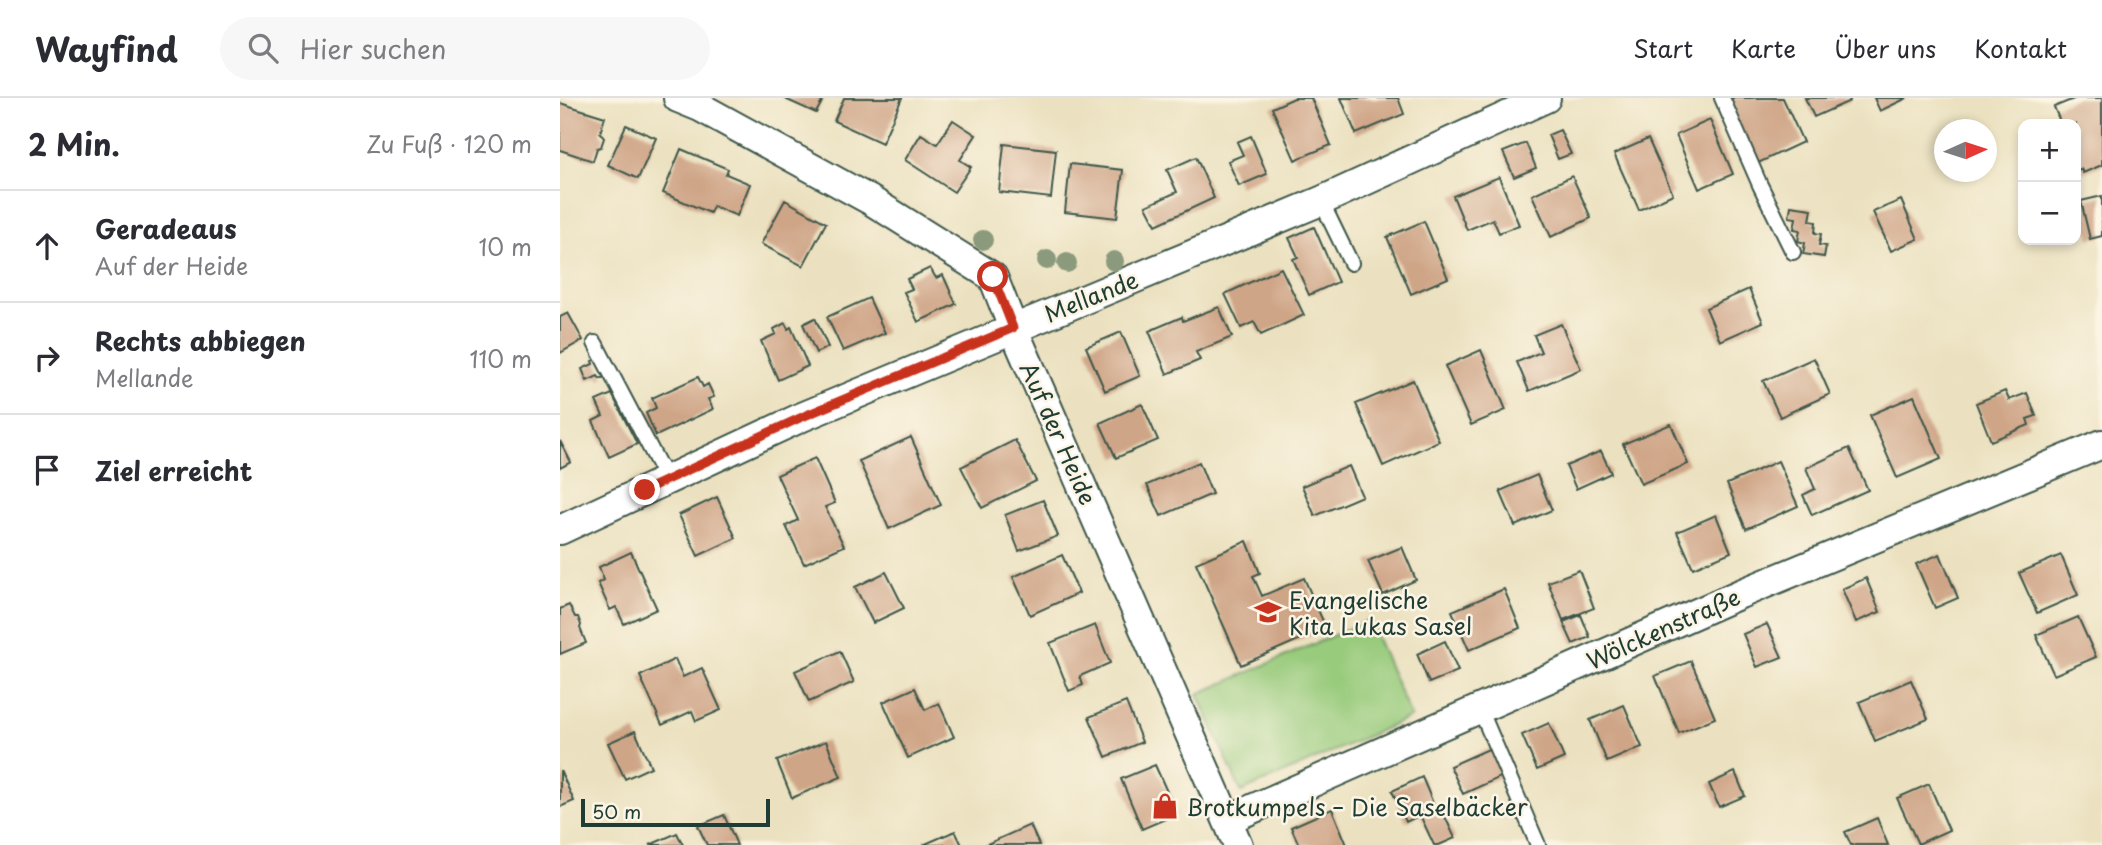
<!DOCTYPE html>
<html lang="de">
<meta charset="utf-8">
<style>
:root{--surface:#fff;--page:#f7f7f7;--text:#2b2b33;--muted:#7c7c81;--line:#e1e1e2}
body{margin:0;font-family:"Playpen Sans",sans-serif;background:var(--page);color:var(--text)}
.controls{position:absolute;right:21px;top:21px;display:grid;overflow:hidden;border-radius:14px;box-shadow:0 4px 10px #0003}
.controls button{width:63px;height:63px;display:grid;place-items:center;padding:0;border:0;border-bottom:2px solid var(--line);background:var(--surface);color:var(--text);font:35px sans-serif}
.compass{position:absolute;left:1374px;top:21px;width:63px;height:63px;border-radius:50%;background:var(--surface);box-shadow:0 4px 10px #0003;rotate:87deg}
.scale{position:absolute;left:21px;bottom:18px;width:189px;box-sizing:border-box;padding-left:7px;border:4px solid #1f3d34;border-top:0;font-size:19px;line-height:24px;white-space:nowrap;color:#1f3d34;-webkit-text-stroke:5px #fcf5e5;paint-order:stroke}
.stop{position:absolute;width:21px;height:21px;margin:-16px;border:5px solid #c8321e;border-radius:50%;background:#fff}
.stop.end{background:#c8321e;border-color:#fff;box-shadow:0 2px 7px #0008}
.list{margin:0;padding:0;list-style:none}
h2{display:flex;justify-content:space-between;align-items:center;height:91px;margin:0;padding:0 28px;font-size:30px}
h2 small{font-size:23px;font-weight:400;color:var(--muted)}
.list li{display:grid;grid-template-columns:46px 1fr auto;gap:21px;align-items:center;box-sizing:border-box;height:112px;padding:0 28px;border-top:2px solid var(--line)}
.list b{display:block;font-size:26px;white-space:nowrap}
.list p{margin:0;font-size:23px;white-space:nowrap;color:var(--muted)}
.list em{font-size:23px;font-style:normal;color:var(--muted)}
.icon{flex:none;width:38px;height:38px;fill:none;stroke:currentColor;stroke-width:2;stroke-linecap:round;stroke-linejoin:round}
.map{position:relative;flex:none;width:1542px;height:747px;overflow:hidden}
header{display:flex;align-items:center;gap:42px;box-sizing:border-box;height:98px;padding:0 35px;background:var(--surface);border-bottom:2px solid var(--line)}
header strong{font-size:33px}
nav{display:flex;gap:38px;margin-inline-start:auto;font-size:24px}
.search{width:490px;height:63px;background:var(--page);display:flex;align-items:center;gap:18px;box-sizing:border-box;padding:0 24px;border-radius:38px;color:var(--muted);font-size:26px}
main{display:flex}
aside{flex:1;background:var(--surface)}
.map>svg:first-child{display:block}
.green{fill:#98cb7c;stroke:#5c8458;stroke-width:2}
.building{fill:#cfa587}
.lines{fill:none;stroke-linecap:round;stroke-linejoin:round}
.service-casing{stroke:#3e5649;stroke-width:18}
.minor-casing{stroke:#3e5649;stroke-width:32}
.service{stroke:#fff;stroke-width:14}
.minor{stroke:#fff;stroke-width:28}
.tree{fill:#8b9a7d}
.route{stroke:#c8321e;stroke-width:9}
.labels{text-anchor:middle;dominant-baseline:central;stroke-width:5;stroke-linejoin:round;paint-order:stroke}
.street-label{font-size:23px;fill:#1f3d34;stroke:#fcf5e5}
.poi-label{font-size:23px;fill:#1f3d34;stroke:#fcf5e5;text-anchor:start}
</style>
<header>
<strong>Wayfind</strong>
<div class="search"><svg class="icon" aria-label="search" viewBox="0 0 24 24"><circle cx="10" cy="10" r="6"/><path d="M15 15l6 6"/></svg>Hier suchen</div>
<nav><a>Start</a><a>Karte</a><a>Über uns</a><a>Kontakt</a></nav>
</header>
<main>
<aside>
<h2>2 Min.<small>Zu Fuß · 120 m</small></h2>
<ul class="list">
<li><svg class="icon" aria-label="ahead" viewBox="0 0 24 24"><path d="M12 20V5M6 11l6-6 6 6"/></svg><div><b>Geradeaus</b><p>Auf der Heide</p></div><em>10 m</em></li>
<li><svg class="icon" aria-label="right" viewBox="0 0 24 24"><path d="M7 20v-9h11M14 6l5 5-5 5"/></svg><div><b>Rechts abbiegen</b><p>Mellande</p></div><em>110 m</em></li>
<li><svg class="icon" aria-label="arrive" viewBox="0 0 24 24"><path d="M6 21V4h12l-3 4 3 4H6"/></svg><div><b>Ziel erreicht</b></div></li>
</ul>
</aside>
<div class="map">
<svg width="1542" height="747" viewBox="0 0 1542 747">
<rect width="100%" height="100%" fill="#fcf5e5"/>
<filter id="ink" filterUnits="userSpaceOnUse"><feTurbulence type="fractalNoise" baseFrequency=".0143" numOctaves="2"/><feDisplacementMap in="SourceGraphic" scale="14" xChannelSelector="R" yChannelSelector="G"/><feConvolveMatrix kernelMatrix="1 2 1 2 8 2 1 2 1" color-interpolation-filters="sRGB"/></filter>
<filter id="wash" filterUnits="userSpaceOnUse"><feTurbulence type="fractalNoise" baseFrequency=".00686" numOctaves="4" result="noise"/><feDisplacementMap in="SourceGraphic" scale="28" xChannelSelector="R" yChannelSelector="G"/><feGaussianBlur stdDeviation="1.57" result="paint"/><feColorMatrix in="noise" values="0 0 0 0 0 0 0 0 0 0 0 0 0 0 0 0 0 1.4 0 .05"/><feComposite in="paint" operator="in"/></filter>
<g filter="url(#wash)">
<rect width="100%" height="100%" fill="#ebe1c0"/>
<path class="green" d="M809 522 851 619 681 694 638 596Z"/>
<g id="blocks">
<path class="building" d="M223 0H264L256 15Z
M284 0H342L322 45 274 23Z
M734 0H751L771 47 735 62 712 10Z
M781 0H838L844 16 796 36Z
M1174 0H1223L1243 44 1196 66 1167 3Z
M1245 0H1289L1290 3 1254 19Z
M1314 0H1347L1320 13Z
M1516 0H1542V67L1523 75 1521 71 1516 75V26H1501L1494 9Z
M0 5 45 19 40 35 44 40 41 49 37 50 33 63 0 52Z
M393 22 416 37 400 62 411 69 394 94 345 62 361 36 377 46Z
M1150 22 1173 76 1139 91 1116 37Z
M66 27 96 40 78 81 48 67Z
M1000 32 1011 56 998 61 988 37Z
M691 38 707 76 679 88 668 63 683 57 677 44Z
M1088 41 1113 96 1079 112 1054 56Z
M966 45 976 70 954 79 943 54Z
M444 46 496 52 491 100 439 94Z
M121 51 168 71 166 76 190 86 177 118 153 108 150 115 103 95Z
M636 59 654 100 596 127 586 108 617 94 607 72Z
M510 66 563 72 557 120 505 114Z
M1012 78 1031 120 991 139 972 97Z
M939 79 959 127 939 135 933 121 907 132 893 98Z
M1542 98V138L1530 141 1521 103Z
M225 102 266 125 243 168 201 146Z
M1341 102 1358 141 1331 153 1313 114Z
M1231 108 1252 111 1250 123 1256 124 1255 135 1261 136 1259 147 1266 148 1264 159 1243 156 1245 145 1238 143 1240 132 1234 131 1236 120 1229 119Z
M864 123 888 180 851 196 827 139Z
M754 129 778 184 749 197 733 161 738 159 729 140Z
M370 170 376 180 383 177 396 206 358 224 344 194 352 191 347 181Z
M721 170 744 217 701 237 694 224 681 230 665 196Z
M1189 191 1203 224 1160 243 1146 210Z
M309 200 325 235 283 253 267 219Z
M659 209 672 239 636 254 640 262 607 276 589 233 622 219 623 223Z
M8 215 23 242 0 255V219Z
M255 220 268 249 256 255 243 226Z
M225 225 228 231 231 229 248 268 218 282 201 243 216 236 214 231Z
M1001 226 1021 271 969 293 957 264 981 254 974 237Z
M561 234 580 278 545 293 526 249Z
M921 252 946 312 911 327 885 268Z
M1254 260 1270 296 1220 319 1203 283Z
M36 261 44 279 40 281 38 278 27 283 22 271 33 266 32 263Z
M138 279 143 289 148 286 154 299 148 301 153 311 96 338 86 315 96 310 92 300Z
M853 282 879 343 823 368 796 306Z
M1445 293 1449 302 1467 295 1476 318 1467 321 1469 327 1431 343 1416 305Z
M52 296 77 346 49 359 33 323 43 318 36 303Z
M1354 298 1381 361 1337 380 1310 317Z
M582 306 598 342 556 360 540 325Z
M1111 326 1128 366 1081 386 1063 346Z
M351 339 381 407 329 431 299 363Z
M455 342 476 383 422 410 401 369Z
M0 343 11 364 0 370Z
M1289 350 1308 392 1252 417 1243 397 1255 391 1246 370Z
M1041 353 1051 375 1016 391 1006 368Z
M255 360 275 405 265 409 284 448 244 466 226 428 238 422 217 377Z
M1218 363 1238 408 1186 431 1167 386Z
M639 364 652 396 601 418 587 387Z
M789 368 802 398 755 418 742 388Z
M977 377 992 412 955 428 940 393Z
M157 399 176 440 138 458 119 417Z
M483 402 498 438 459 453 445 417Z
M1156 417 1171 454 1133 470 1117 434Z
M687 443 700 475 693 478 702 498 744 480 766 530 681 567 636 465Z
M842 449 856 482 823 497 808 463Z
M71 454 97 511 64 526 56 509 50 512 38 485 44 482 39 469Z
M1380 456 1398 500 1375 510 1356 466Z
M502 457 519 495 470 517 453 479Z
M1501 457 1518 497 1477 515 1459 475Z
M1019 472 1034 510 1003 522 988 484Z
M326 474 344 510 313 525 295 489Z
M1306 480 1320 514 1296 524 1282 491Z
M944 491 960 530 909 552 892 513Z
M9 507 15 519H18L21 527 20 530 26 545 0 556V511Z
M1021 517 1030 539 1013 546 1003 524Z
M1518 519 1536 559 1494 577 1476 537Z
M1207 526 1222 559 1197 569 1183 536Z
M535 527 550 565 520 578 523 587 509 593 490 545Z
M885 543 898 573 869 585 857 556Z
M280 553 294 584 249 604 235 573Z
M115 561 123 579 142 570 161 612 136 623 132 613 102 627 80 578Z
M1131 563 1155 620 1119 635 1095 578Z
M1351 582 1368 621 1315 643 1299 604Z
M355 590 365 612 379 605 394 639 348 660 323 604Z
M566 604 582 644 546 659 529 619Z
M1064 607 1082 649 1047 664 1030 622Z
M989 625 1004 660 977 672 962 637Z
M75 633 91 669 65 681 48 645Z
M266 643 281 679 232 700 217 663Z
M933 649 945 677 903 696 890 668Z
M595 667 617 716 582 731 561 681Z
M0 672 14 703 0 709Z
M1175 674 1185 698 1159 709 1149 686Z
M862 679 875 710 880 708 895 740 879 747H874L860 717 846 724 832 693Z
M1369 686 1389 732 1358 746 1337 700Z
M772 711 787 747H739L731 729Z
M164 717 177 747H147L138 728Z
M1317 720 1328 747H1291L1285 734Z
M470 727 479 747H425Z
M395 733 402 747H363Z
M117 735 123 747H90Z"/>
</g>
</g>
<g filter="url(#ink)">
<use href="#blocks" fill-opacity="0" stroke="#3e5649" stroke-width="2"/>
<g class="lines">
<g class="service-casing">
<path id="service" d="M1162 0 1200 87 1233 154
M761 103 791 165
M35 245 107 382
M920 611 978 747"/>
</g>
<g class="minor-casing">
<path id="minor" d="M118 0 140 9 310 102 433 179 453 230 678 747
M0 432 242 319 761 103 986 0
M667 722 1180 496 1542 346"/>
</g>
<use href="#service" class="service"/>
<use href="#minor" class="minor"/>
</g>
<g class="tree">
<circle cx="423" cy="142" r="10"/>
<circle cx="487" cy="162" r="10"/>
<circle cx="554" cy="163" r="10"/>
<circle cx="507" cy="165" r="10"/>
</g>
</g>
<g class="lines" filter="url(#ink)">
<path class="route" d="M85 392 242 319 453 230 433 179"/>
</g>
<defs>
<g id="school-bare" transform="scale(2.1)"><path d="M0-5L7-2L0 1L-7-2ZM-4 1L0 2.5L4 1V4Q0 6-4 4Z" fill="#c8321e" stroke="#fcf5e5" stroke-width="2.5" paint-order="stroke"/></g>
<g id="shop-bare" transform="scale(2.1)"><path d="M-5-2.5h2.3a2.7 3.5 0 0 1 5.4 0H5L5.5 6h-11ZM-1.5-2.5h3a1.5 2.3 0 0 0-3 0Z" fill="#c8321e" stroke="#fcf5e5" stroke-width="2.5" paint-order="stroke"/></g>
</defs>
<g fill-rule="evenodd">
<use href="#school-bare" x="708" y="514"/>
<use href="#shop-bare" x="605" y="708"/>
</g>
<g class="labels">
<g class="street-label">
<text transform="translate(531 198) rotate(-22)">Mellande</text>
<text transform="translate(499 335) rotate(66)">Auf der Heide</text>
<text transform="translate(1103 530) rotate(-24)">Wölckenstraße</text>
</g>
<g class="poi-label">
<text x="729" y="501">Evangelische<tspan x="729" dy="26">Kita Lukas Sasel</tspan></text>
<text x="626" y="708">Brotkumpels – Die Saselbäcker</text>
</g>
</g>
</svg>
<div class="controls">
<button>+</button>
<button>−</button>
</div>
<svg class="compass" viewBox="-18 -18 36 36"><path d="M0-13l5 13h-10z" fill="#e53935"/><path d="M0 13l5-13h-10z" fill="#7c7c81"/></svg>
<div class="scale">50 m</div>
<div class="stop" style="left:433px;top:179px"></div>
<div class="stop end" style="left:85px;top:392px"></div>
</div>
</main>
